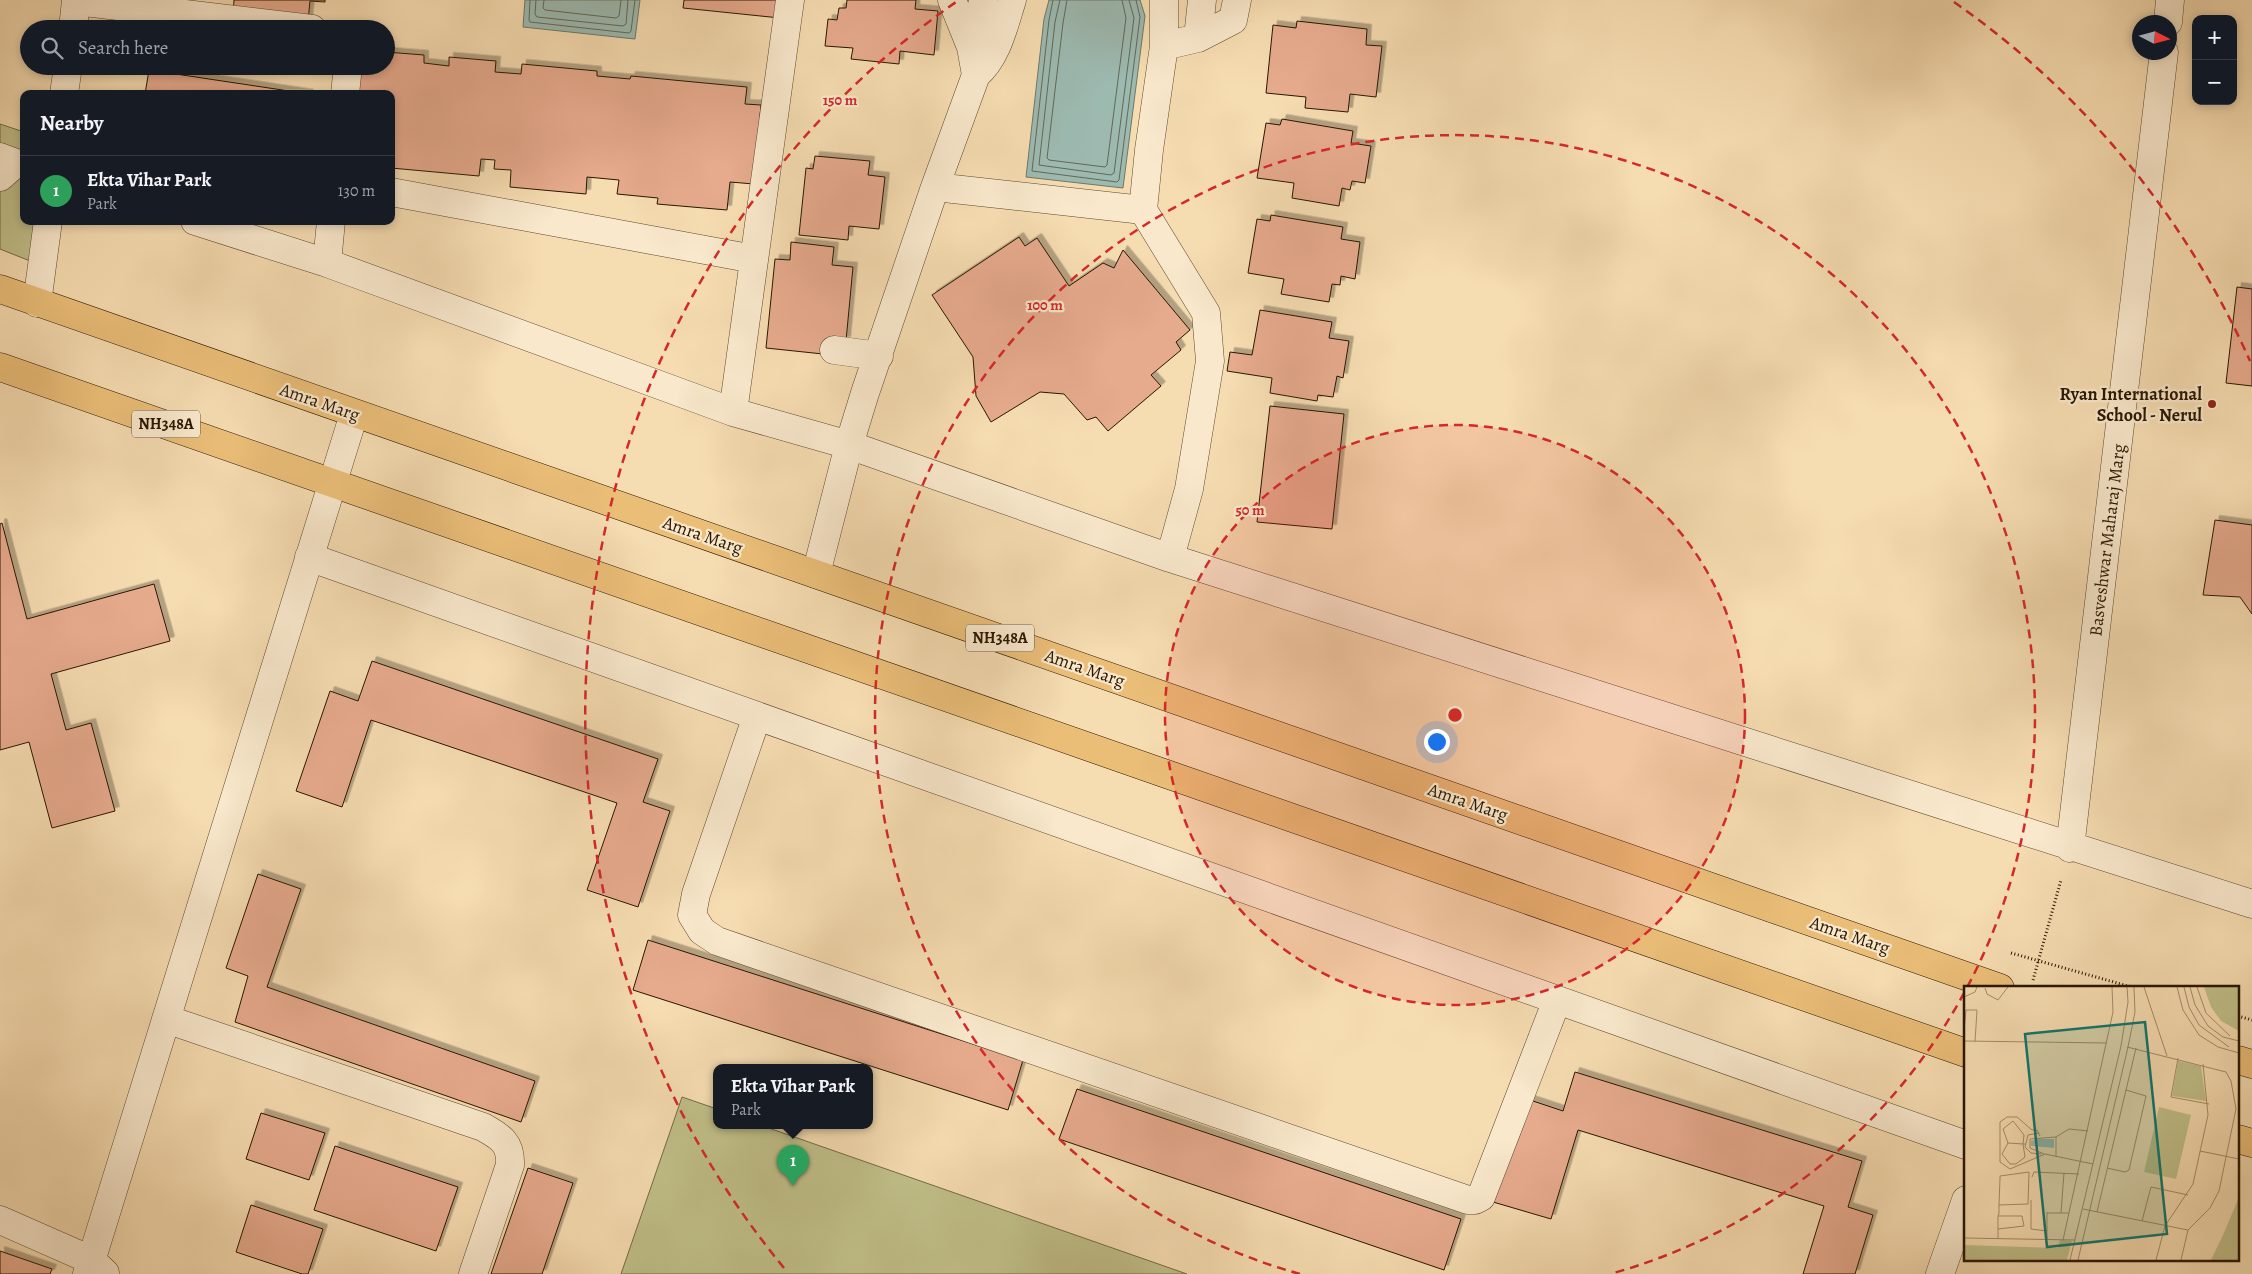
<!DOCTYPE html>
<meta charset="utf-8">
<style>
:root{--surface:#171b24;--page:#20242c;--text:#f1f3f6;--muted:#9ea1a6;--line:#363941;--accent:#7c3aed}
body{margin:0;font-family:Alegreya,serif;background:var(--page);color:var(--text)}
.controls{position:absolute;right:15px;top:15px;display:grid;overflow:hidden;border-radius:10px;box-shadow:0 2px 8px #0003}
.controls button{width:45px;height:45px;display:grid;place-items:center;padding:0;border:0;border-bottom:1px solid var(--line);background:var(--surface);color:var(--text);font:25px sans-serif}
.compass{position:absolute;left:2132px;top:15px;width:45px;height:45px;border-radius:50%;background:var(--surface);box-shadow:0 2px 8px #0003;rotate:96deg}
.you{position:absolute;left:1436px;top:741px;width:18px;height:18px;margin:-12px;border:4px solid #fff;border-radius:50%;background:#1a73e8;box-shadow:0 0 0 8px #1a73e833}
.badge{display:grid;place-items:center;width:32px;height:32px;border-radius:50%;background:var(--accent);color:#fff;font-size:16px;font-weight:700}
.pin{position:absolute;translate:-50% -41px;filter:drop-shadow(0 1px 2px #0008)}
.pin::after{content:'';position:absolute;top:26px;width:18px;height:15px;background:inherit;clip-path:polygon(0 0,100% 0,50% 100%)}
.popup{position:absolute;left:713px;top:1064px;width:160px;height:65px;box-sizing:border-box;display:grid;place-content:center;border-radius:10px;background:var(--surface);filter:drop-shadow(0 1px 4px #0005);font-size:16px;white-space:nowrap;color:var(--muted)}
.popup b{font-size:19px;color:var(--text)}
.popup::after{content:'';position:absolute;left:50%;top:100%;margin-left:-10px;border:10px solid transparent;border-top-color:var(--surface)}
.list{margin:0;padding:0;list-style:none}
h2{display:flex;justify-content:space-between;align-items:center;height:65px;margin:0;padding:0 20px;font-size:21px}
h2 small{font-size:16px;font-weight:400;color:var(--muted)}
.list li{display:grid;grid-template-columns:32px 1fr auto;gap:15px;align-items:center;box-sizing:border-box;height:70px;padding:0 20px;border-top:1px solid var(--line)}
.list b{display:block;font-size:19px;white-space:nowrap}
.list p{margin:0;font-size:16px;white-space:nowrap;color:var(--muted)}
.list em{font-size:16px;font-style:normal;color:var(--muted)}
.icon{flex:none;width:28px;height:28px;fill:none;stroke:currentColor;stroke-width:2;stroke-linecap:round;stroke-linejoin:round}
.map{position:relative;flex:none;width:2252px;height:1274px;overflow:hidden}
.search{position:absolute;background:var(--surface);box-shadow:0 2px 8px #0003;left:20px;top:20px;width:375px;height:55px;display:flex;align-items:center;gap:12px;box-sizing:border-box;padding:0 18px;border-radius:28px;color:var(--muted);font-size:19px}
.panel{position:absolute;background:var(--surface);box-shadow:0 2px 8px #0003;left:20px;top:90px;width:375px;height:135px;border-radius:10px}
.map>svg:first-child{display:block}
.green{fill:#c0bf89;stroke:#746a44}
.water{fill:#9dbab1;stroke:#6e786a}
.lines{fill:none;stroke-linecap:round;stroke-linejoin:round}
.shore{stroke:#626858;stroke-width:1}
.building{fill:#e6aa8d;stroke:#281600;filter:url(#shadow)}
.pedestrian-casing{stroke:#5c482c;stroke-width:29}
.minor-casing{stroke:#5c482c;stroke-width:29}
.trunk-casing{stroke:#281600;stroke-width:29}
.path{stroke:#281600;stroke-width:3;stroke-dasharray:1 2.5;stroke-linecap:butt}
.pedestrian{stroke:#f9e8cc;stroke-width:28}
.minor{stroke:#f9e8cc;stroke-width:28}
.trunk{stroke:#ebbe78;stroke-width:28}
.ring{fill:none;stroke:#d62828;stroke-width:2.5;stroke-dasharray:9 6}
.poi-dot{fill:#8f2418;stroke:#f9e8cc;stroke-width:2}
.labels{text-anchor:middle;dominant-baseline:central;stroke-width:4.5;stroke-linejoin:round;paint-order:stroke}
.shield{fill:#f9e8cc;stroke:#67553d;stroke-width:1}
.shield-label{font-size:16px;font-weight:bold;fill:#281600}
.poi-label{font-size:18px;font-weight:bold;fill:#281600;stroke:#f9e8cc;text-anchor:end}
.street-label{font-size:18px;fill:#281600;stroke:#f9e8cc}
.inset-road{fill:none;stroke:#a48d6a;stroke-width:1}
.view{fill:#0f766e;fill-opacity:0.15;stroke:#0f766e;stroke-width:2.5}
.inset-edge{fill:none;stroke:#281600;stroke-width:2.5}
.centre{fill:#d62828;stroke:#f9e8cc;stroke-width:2.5}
.ring-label{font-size:15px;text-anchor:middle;font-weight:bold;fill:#d62828;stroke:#f9e8cc;stroke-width:4.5;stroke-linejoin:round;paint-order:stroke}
</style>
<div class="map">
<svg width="2252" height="1274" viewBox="0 0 2252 1274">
<defs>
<filter id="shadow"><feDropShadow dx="4.5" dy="-4.5" stdDeviation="0" flood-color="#0004"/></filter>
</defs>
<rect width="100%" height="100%" fill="#f6dcb1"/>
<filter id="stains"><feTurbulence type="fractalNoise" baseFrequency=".004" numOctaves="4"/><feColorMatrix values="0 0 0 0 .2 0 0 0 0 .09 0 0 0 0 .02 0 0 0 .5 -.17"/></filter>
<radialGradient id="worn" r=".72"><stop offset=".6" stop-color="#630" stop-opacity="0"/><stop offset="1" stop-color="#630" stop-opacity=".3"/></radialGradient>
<path class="green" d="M0 124 24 132V221H41L30 261 0 249Z
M682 1097 717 1109V1125H760L1187 1274H621Z"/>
<path class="water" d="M525 0H640L635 39 523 27Z
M1049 0H1140L1145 16 1123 188 1026 177 1044 19Z"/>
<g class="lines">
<path class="shore" d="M530 0 529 20 530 22 629 33 631 31 635 0
M536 0 535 14 537 17 623 26 626 24 628 0
M544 0 543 8 545 10 616 18 619 16 621 0
M1053 0 1049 20 1032 171 1117 182 1119 180 1140 17 1136 0
M1060 0 1055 22 1039 165 1111 175 1114 173 1134 18 1129 0
M1067 0 1063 23 1047 158 1049 160 1105 167 1107 165 1126 18 1122 0"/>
</g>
<path class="building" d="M234 0H325V2L310 1 308 21 233 15Z
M684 0H782L780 18 683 8Z
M847 0H916L915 9 938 11 934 55 900 51 899 64 851 59 853 48 825 46 828 19 837 20 839 8H846Z
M1297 21 1367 29 1366 45 1382 46 1376 97 1350 94 1348 112 1305 108 1306 97 1266 93 1273 25 1296 28Z
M386 52 424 55V63L449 66V57L496 61 495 72 521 74 522 64 597 71V76L630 79 631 76 747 87 745 104 761 105 754 184 730 182 727 210 657 204 658 198 617 194 619 180 587 177 586 194 510 187 511 170 494 169 495 160 481 159 479 176 391 168V94H357L359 66H386Z
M149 70 309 94H145Z
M1282 119 1353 131 1351 143 1371 146 1365 183 1352 181 1350 190 1342 188 1339 206 1292 198 1294 183 1257 178 1266 123 1280 125Z
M815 156 870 161 868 175 885 177 879 229 849 226 848 240 799 235 806 168 813 169Z
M1271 215 1343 227 1341 239 1360 242 1355 279 1341 276 1340 285 1332 284 1329 302 1281 294 1284 279 1248 273 1257 219 1270 221Z
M1019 237 1025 246 1037 238 1069 286 1103 263 1114 268 1123 250 1190 330 1176 342 1181 350 1151 375 1161 386 1108 431 1096 417 1087 420 1064 394 1040 392 991 422 976 396 973 357 932 295Z
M791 242 834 247 832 265 853 267 846 341 825 339 823 354 766 348 775 259 790 260Z
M2237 287 2252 289V386L2226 383Z
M1260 310 1332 322 1329 338 1349 341 1343 378 1337 376 1333 397 1318 395 1317 401 1270 393 1272 378 1227 371 1230 352 1252 355Z
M1270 406 1344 414 1332 529 1257 522Z
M2215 520 2252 525V614L2240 597 2203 595Z
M2 523 27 619 154 584 170 641 51 674 66 730 91 723 115 811 52 828 29 742 0 750V524Z
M372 661 658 759 643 802 670 811 638 907 587 890 617 803 371 720 342 807 296 791 330 691 358 701Z
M258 874 301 889 267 987 535 1081 521 1122 235 1022 248 976 226 968Z
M648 940 1023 1060 1008 1110 633 990Z
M1575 1072 1862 1161 1848 1207 1873 1215 1855 1274H1803L1824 1206 1578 1130 1551 1219 1493 1202 1524 1098 1563 1111Z
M1077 1089 1461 1219 1444 1270 1059 1139Z
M261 1113 325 1133 309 1180 246 1159Z
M335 1146 458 1187 436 1251 314 1210Z
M528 1168 573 1183 542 1274H491Z
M251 1205 323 1229 308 1274H302L236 1252Z
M0 1251 52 1269 50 1274H0Z"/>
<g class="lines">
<g class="pedestrian-casing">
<path id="pedestrian" d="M0 157 16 163 0 177"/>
</g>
<g class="minor-casing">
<path id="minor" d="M1164 0V46L1149 150 1143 210 1206 313 1210 361 1189 489 1170 558
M76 1 312 29
M2168 22 2170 0
M73 29 76 0
M1198 38 1202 0
M1164 46 1198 38 1233 20 1237 0
M971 47 979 22 983 0
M976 75C997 58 1004 25 1012 0
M64 94 68 66
M345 94 348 66
M935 187 1143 210
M391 192 754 259
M195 221 327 263 733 412 849 445 1170 558 2252 904
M327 263 331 221
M37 303 48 221
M834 350 879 356
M733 412 790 0
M309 557 1966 1145
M816 574 849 445 865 393 935 187 976 75 971 47 952 0
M757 716 696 894 692 915 702 931 717 941 1468 1200H1475L1481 1197 1557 1000
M2070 848 2164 52
M166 1019 483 1127C501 1137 511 1143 510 1165L473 1274
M0 1220 91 1260 105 1273
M87 1274 354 414
M1940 1274 1966 1200"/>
</g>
<g class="trunk-casing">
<path id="trunk" d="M0 289 2000 988
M0 367 1966 1053
M2238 1060 2252 1064
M2238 1139 2252 1143"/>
</g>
<path class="path" d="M2011 953 2135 988
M2033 980 2061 880
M2238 1016 2252 1020"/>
<use href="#pedestrian" class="pedestrian"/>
<use href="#minor" class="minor"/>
<use href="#trunk" class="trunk"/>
</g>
<circle cx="1455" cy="715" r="290" fill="#d62828" fill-opacity=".12"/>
<g class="ring">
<circle cx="1455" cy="715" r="290"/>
<path d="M1300 1274A580 580 0 1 1 1610 1274"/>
<path d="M784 1268A870 870 0 0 1 956 2M1954 2A870 870 0 0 1 2250 361"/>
</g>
<circle class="poi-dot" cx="2212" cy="404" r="5"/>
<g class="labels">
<g class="shield">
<rect x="132" y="410.5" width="68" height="27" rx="4"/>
<rect x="966" y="624.5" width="68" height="27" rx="4"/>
</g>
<g class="shield-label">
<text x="166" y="424">NH348A</text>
<text x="1000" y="638">NH348A</text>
</g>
<g class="poi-label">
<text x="2202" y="394">Ryan International<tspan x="2202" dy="21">School - Nerul</tspan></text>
</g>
<g class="street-label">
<text transform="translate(320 402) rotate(19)">Amra Marg</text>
<text transform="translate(703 535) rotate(19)">Amra Marg</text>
<text transform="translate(2107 540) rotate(-83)">Basveshwar Maharaj Marg</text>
<text transform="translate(1085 668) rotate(19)">Amra Marg</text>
<text transform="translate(1468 802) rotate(19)">Amra Marg</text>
<text transform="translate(1850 935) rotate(19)">Amra Marg</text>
</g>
</g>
<g transform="translate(1964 986)">
<rect width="275" height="275" fill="#f6dcb1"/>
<path d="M240 1H275V45L257 35 247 21ZM214 75 237 80 242 115 208 110ZM195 121 227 129 212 193 180 186ZM275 211V274H247L260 247ZM96 254 108 255 103 274H0V259L94 262Z" fill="#c0bf89"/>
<path d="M73 153H90V162L67 160V155Z" fill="#9dbab1"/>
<path class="inset-road" d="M180 1 203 70M213 1 219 24 235 49 254 61 275 67M220 1 225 21 235 39 265 61M226 1 231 19 244 40 259 51 275 55M233 1 242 27 266 50M21 2 23 8 34 14 44 1M0 11 11 6 13 1M0 44 2 24H13L11 56M0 55 143 57M163 61 262 86 267 95 272 123 255 205 246 222 224 244 217 274M214 72 207 111 245 118M75 147 64 149 61 161 67 167 77 168M76 150 73 144H68L53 131H43L36 136V176L46 183 81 168 129 178M44 157 38 168 46 178H52L61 171 59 158 60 149 49 135 39 143 44 157 59 158H61M236 165 275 173M80 168 66 162V153L92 151 105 143 124 145M92 171V151M143 182 161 186 165 184 182 110 162 104M68 191 70 186 115 188M67 214V243L83 245M119 223 224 244M133 226 172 62M83 227H105M97 227 100 187M178 235 187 201 224 209M34 243 60 240 58 230H34M0 252 111 254M34 252V230L35 227V219L36 192V190L65 186 64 218 35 219M83 254V226M99 254 149 26 148 1M106 274 157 60 164 16 163 1M114 274 164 61 171 26 170 1M192 274 201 240 229 198 244 129 239 78"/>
<path class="view" d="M181 36 203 248 83 261 61 48Z"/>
<rect width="275" height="275" class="inset-edge"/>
</g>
<circle cx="1455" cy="715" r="8" class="centre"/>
<g class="ring-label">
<text x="840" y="105">150 m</text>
<text x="1045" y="310">100 m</text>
<text x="1250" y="515">50 m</text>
</g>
<rect width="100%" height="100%" filter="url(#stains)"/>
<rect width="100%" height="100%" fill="url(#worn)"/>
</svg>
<div class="controls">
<button>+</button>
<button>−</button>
</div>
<svg class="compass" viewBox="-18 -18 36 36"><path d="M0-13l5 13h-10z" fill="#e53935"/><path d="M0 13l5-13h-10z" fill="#9ea1a6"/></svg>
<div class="you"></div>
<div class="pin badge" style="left:793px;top:1186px;background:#2e9e5b">1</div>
<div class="popup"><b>Ekta Vihar Park</b>Park</div>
<div class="search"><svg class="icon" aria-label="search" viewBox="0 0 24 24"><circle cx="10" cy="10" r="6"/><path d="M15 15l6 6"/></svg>Search here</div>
<section class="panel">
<h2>Nearby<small></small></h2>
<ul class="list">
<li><span class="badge" style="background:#2e9e5b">1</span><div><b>Ekta Vihar Park</b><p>Park</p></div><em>130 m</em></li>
</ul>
</section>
</div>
